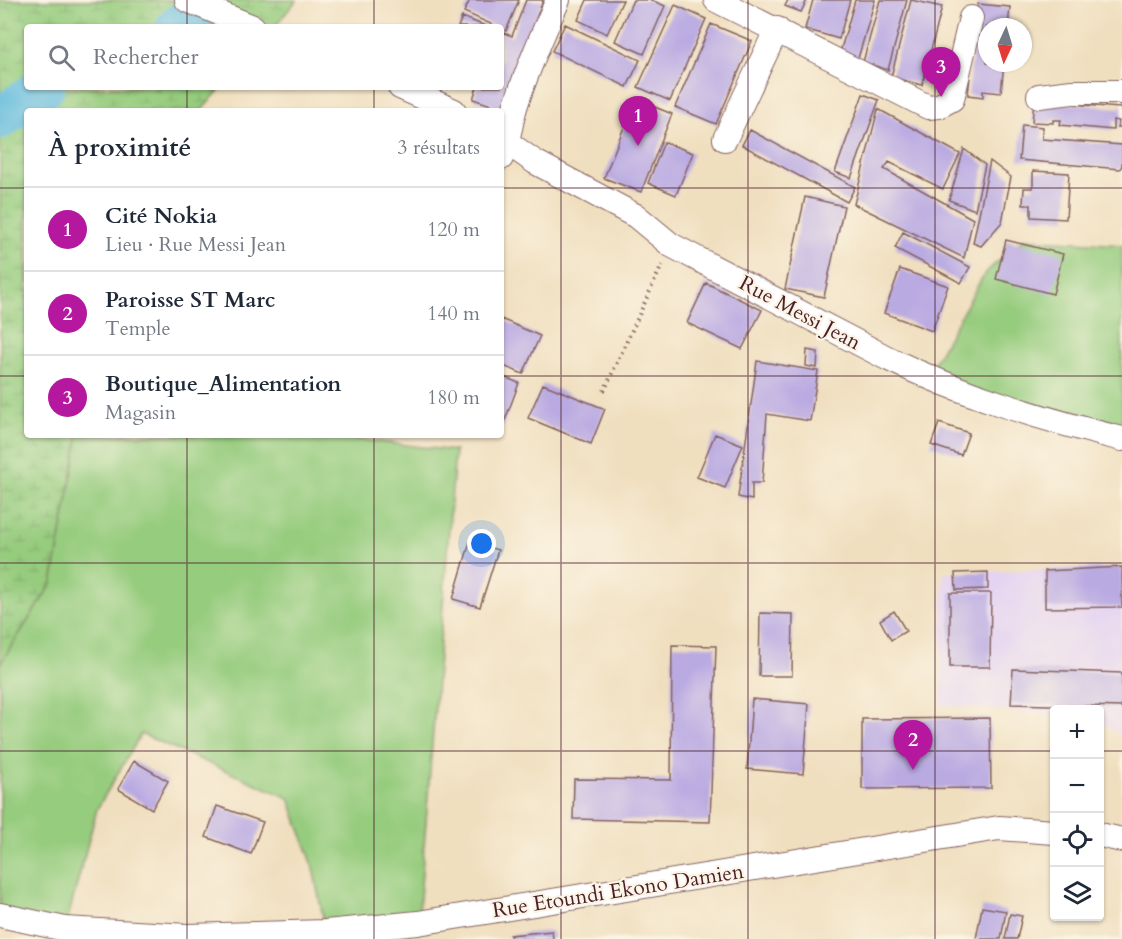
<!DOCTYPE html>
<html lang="fr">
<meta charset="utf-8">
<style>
:root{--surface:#fff;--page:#f2f2f3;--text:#1f2937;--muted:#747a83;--line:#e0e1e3;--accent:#b5179e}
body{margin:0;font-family:Cardo,serif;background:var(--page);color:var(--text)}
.controls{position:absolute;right:18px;bottom:18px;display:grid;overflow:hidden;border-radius:6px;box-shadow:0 2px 4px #0004}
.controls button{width:54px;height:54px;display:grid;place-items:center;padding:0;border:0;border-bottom:2px solid var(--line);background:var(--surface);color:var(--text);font:30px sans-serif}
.compass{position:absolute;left:978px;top:18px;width:54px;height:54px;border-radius:50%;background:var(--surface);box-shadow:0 2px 4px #0004;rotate:184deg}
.you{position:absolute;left:482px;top:544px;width:21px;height:21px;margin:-15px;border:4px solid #fff;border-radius:50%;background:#1a73e8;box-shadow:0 0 0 9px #1a73e833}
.badge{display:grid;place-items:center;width:39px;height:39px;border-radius:50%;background:var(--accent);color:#fff;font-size:20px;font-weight:700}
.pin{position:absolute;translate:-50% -50px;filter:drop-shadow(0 2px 3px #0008)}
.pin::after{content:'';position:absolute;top:32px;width:21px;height:18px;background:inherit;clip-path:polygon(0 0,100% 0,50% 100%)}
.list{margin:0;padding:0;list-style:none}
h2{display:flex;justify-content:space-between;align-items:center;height:78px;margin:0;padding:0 24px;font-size:26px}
h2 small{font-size:20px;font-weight:400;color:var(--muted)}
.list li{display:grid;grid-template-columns:39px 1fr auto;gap:18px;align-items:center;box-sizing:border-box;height:84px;padding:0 24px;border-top:2px solid var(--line)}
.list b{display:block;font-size:22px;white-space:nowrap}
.list p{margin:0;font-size:20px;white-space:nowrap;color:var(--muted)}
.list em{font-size:20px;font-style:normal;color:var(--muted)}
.icon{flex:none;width:33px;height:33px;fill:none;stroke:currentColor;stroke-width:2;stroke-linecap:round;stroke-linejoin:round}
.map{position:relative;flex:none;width:1122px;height:939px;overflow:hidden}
.search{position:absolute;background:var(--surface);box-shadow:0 2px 4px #0004;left:24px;top:24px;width:480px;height:66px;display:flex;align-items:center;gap:15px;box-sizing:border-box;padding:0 21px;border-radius:6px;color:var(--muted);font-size:22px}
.panel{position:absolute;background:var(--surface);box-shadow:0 2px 4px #0004;left:24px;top:108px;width:480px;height:330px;border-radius:6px}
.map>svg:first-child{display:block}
.built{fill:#e4d3f2}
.grass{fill:#96cc7e;stroke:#707654;stroke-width:1.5}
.wetland{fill:url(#wetland-marsh);stroke:#707654;stroke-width:1.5}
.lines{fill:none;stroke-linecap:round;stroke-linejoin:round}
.river{stroke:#60bbde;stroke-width:42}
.building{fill:#baaae2}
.minor-casing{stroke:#84625f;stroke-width:26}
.path{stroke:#84625f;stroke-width:4;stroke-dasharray:1.5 4.5;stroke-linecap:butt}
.minor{stroke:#fff;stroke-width:24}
.grid{fill:none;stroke:#4a1f2b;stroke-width:1.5;stroke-opacity:0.55}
.labels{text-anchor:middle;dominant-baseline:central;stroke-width:4.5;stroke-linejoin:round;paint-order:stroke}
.street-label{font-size:21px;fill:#4a1f2b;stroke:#fcf5e5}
</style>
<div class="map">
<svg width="1122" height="939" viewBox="0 0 1122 939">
<defs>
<pattern id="wetland-marsh" width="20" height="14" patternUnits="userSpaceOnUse" patternTransform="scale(1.5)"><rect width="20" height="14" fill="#96cc7e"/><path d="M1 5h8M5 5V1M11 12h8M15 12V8" fill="none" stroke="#83af6d"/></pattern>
</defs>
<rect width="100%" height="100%" fill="#fcf5e5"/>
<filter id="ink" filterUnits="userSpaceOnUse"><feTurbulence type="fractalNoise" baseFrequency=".0167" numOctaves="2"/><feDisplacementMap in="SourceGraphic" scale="12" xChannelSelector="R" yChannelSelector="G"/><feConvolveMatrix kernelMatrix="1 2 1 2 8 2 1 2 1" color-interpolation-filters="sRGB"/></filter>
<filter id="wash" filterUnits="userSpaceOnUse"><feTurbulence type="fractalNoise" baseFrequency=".008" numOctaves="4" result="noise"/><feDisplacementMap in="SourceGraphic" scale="24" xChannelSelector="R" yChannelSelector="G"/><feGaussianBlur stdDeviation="1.35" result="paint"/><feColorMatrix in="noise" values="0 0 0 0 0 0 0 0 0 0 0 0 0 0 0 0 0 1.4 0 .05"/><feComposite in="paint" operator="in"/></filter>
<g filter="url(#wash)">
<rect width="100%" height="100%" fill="#f0dfbf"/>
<path class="built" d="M1122 567V735L1100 721V710H1054V715L941 705 943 573Z"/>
<path class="grass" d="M1023 239 1122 245V439L926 377 985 273Z
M79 435H322L455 451 418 923 326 932 312 863 289 798 141 734 97 809 65 929 0 915V664L52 583Z"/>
<path class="wetland" d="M0 0H297L274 27H27V87H222L201 111H27V435H79L52 583 0 664Z"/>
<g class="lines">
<path class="river" d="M177 27 197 13
M0 118 44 87"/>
</g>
<g id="blocks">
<path class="building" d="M470 0H519L506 31 464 12Z
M526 0H543L503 109 473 99 477 87H501V32L512 36Z
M587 0H623L607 34 578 20Z
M633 0H651L665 6 644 54 615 41Z
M788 0H807L801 12 785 6Z
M813 0H850L839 39 805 29Z
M855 0H875L857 62 839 56Z
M880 0H907L888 70 863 62Z
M911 0 942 7 922 85 891 77Z
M978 4 1010 7 1008 27H987V63H1004L1001 93 983 91V97L968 95Z
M675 5 706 19 670 101 638 87Z
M462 17 488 27H458Z
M565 24 640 60 627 87 552 51Z
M711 24 752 41 716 124 675 107Z
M863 94 879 100 851 178 835 172Z
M635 99 672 114 641 192 604 178Z
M1034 101 1120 108 1122 103V127H1118L1119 121 1113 120V130L1060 125 1061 120H1053V123L1032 122Z
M878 109 960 154 943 189 889 162 884 169 973 219 964 258 854 204Z
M1022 125 1043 127 1042 139 1122 145V165L1120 169 1019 160Z
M750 130 855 187 847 202 742 145Z
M664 142 693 153 676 195 648 183Z
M964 149 985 165 975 210 949 200Z
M990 161 1011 177 1002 222 981 246 973 243Z
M1033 171 1069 173 1066 219 1031 217V205H1023L1024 188H1033Z
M805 197 844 206 824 297 785 289Z
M903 232 970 267 961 283 895 248Z
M1006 240 1063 254 1053 294 996 279Z
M900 269 948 286 932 331 884 313Z
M706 283 762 310 742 349 687 323Z
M501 319 540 336 523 374 501 365Z
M807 350 818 352 817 368 806 366Z
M757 361 818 371 810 421 767 414 762 483H752V500L738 497Z
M501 376 519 383 501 431Z
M543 384 605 409 591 444 528 418Z
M939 423 969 433 961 455 931 445Z
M715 434 743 445 725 488 697 477Z
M470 542 498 550 480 607 453 599Z
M1122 567V607L1045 608V571Z
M988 572V589L956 590 955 573Z
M950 593H991L990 667H950Z
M894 611 906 631 891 640 880 620Z
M760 613 793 614 792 676H759Z
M672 645 716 646 710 822 573 819 574 779 671 780Z
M1013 669 1122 673V707L1011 704Z
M752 699 809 704 803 774 747 769Z
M990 718 991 788 862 789V719Z
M134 761 168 781 152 809 118 789Z
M217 806 263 822 251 854 206 837Z
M982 907 1006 911 1001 939H976Z
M1010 914 1022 916 1017 939H1005Z
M552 931 553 939H511L510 935Z"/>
</g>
</g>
<g filter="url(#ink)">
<use href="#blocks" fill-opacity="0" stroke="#84625f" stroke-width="1.5"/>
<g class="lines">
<g class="minor-casing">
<path id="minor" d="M187 0 253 27
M716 0 928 107 939 106 952 99 971 18
M400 87 454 111
M1039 96 1072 92H1122
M501 138 535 162 636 216 671 245 889 359C963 395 1043 419 1122 439
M725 139 777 29
M501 158C509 141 510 123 516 104 528 68 542 35 558 0
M1100 835 1122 840
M0 915 65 929 188 936 326 932 418 923 999 828 1054 832"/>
</g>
<path class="path" d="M604 391 662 265"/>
<use href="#minor" class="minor"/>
</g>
</g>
<path class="grid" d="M187 0V27M374 0V27M561 0V939M748 0V939M935 0V939M187 87V111M374 87V111M0 188H27M501 188H1122M0 376H27M501 376H1122M187 435V939M374 435V939M0 563H1122M0 751H1054M1100 751H1122"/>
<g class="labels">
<g class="street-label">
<text transform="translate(800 313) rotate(28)">Rue Messi Jean</text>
<text transform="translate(618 891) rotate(-9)">Rue Etoundi Ekono Damien</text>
</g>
</g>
</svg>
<div class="controls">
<button>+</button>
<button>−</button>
<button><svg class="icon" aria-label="locate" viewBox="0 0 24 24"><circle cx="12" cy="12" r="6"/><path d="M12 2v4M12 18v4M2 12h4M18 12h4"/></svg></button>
<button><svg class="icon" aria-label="layers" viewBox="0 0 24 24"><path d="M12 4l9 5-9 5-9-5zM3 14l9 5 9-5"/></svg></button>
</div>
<svg class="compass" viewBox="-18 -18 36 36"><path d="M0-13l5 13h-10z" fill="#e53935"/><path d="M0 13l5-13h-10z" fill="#747a83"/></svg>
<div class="you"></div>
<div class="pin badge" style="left:638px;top:146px">1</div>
<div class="pin badge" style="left:913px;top:770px">2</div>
<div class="pin badge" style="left:941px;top:97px">3</div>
<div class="search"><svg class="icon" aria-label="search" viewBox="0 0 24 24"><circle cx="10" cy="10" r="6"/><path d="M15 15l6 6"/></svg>Rechercher</div>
<section class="panel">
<h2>À proximité<small>3 résultats</small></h2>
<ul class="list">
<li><span class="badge">1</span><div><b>Cité Nokia</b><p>Lieu · Rue Messi Jean</p></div><em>120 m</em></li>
<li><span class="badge">2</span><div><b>Paroisse ST Marc</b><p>Temple</p></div><em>140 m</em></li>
<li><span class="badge">3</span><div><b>Boutique_Alimentation</b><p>Magasin</p></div><em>180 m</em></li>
</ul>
</section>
</div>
